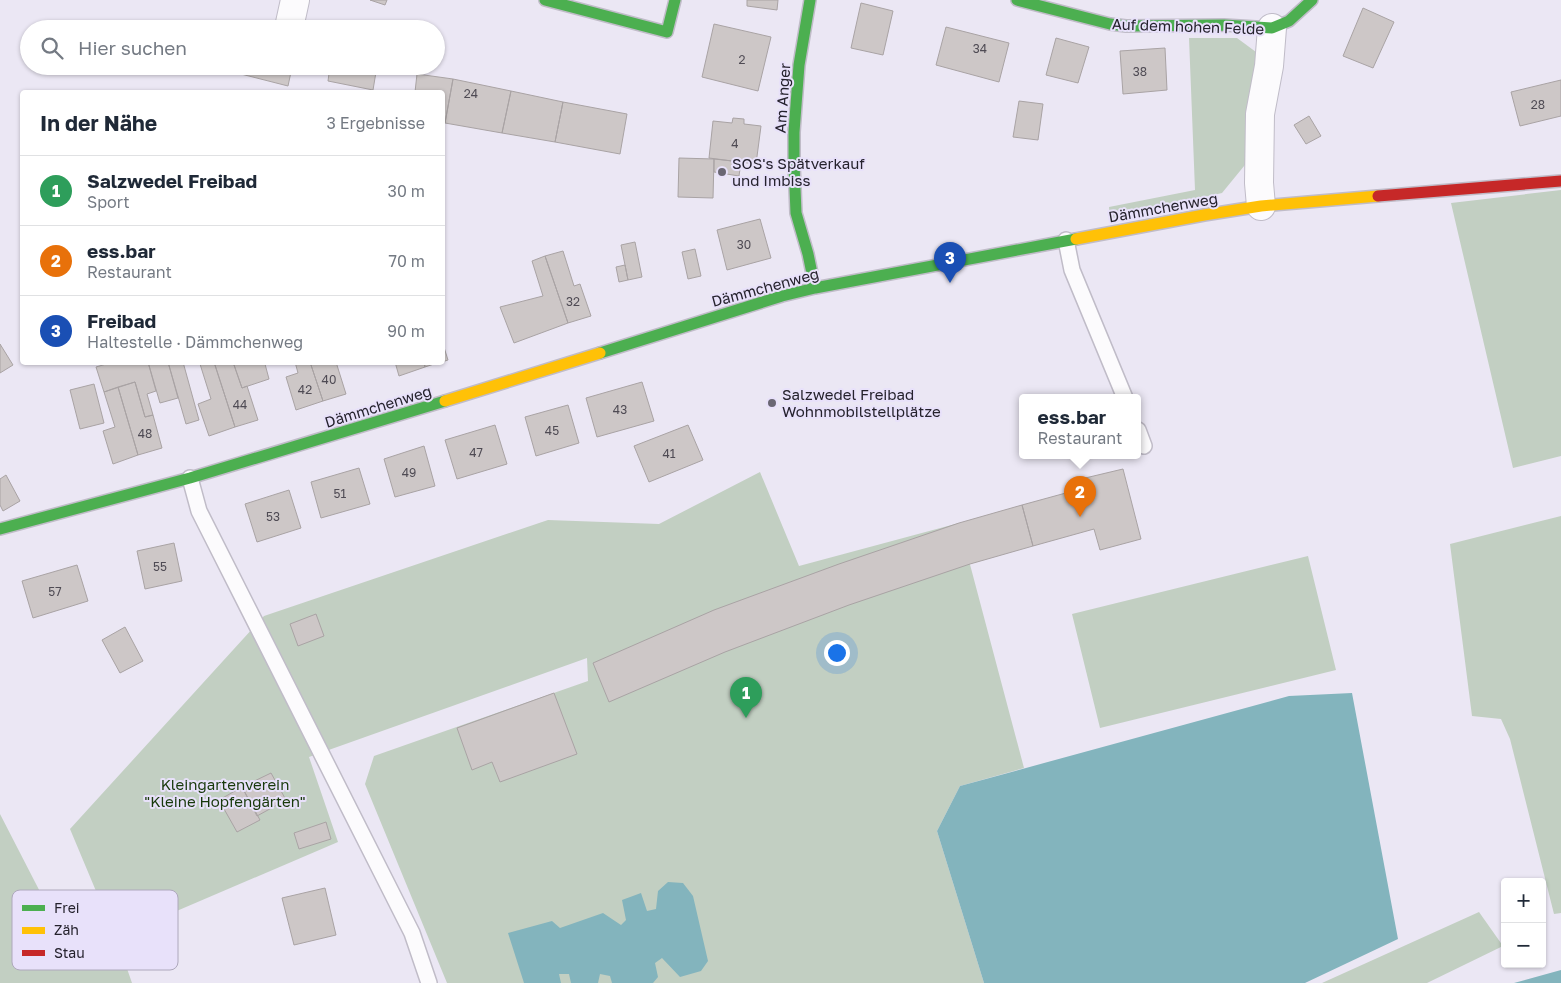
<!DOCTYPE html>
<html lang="de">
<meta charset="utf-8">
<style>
:root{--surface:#fff;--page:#f2f2f3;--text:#1f2937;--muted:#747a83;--line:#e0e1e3;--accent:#6a6773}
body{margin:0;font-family:"Golos Text",sans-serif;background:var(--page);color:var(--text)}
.controls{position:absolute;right:15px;bottom:15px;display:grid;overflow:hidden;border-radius:5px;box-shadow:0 1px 4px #0004}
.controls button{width:45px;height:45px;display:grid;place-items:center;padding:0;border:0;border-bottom:1px solid var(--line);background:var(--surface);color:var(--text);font:25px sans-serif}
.you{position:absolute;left:836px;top:652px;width:18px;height:18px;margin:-12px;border:4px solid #fff;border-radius:50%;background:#1a73e8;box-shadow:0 0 0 8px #1a73e833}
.badge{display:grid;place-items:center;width:32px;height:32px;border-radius:50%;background:var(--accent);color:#fff;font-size:16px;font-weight:700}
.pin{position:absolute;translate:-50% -41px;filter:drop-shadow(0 1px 2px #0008)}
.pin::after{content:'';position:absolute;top:26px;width:18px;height:15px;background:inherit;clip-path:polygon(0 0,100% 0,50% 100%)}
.popup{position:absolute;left:1019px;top:394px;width:122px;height:65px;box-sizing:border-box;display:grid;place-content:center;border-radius:5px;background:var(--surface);filter:drop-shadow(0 1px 4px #0005);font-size:16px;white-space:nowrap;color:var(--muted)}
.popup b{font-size:19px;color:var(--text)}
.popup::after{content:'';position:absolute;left:50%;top:100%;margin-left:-10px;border:10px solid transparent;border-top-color:var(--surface)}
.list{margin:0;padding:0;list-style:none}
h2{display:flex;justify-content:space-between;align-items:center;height:65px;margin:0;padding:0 20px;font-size:21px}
h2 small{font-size:16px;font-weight:400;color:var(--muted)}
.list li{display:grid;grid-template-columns:32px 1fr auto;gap:15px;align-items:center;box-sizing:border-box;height:70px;padding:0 20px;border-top:1px solid var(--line)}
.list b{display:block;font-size:19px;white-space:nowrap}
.list p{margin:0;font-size:16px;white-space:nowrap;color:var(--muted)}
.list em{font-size:16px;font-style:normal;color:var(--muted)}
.icon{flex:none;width:28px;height:28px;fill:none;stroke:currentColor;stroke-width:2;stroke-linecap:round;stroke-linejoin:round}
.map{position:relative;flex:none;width:1561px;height:983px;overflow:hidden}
.search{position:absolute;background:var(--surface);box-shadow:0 1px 4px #0004;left:20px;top:20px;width:425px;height:55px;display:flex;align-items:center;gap:12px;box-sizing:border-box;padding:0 18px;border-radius:28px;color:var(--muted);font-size:19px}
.panel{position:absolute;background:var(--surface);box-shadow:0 1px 4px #0004;left:20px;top:90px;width:425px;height:275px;border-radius:5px}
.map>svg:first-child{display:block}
.green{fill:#c2cfc2}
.water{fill:#83b4bd}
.building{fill:#cdc7c7;stroke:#a9a3a4}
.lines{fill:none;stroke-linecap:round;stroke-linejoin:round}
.lane-casing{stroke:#c0bcc8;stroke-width:18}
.street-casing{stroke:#c0bcc8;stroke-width:30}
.fast-casing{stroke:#c0bcc8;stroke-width:14}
.slow-casing{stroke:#c0bcc8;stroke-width:14}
.jam-casing{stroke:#c0bcc8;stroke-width:14}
.lane{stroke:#fcfbfd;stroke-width:15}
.street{stroke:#fcfbfd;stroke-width:28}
.fast{stroke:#4caf50;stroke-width:11}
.slow{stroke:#ffc107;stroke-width:11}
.jam{stroke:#c62828;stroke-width:11}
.poi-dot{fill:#6a6773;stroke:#e8e1fa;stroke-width:2}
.labels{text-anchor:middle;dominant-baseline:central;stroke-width:4;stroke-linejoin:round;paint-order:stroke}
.number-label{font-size:12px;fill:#4f4b54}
.street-label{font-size:15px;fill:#25222d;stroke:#e8e1fa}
.poi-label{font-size:15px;fill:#25222d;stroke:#e8e1fa;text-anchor:start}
.park-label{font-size:15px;fill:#18390b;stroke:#e8e1fa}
.key{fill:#e8e1fa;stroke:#aea8bc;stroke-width:1}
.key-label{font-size:14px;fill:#25222d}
</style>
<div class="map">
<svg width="1561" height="983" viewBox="0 0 1561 983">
<rect width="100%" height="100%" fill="#ebe7f4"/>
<path class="green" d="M1189 38H1237L1256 52 1249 160 1222 193 1110 219 1109 207 1195 190Z
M1561 190V456L1513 468 1451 203Z
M760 472 799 566 959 523 1024 768 960 786 937 831 984 983H447L365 784 374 756 588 681 587 658 309 757 338 842 116 937 132 983H0V814L53 917 101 903 70 829 264 616 548 520 659 524Z
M1561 516V913L1554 914 1510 739 1501 719 1472 716 1450 544Z
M1308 556 1336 670 1100 728 1072 614Z
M1479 912 1503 946 1427 983H1322Z"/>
<path class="water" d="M1352 693 1398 939 1305 983H984L937 831 960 786 1289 696Z
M668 882 683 883 693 896 708 961 701 971 680 977 662 958 655 963 658 977 653 983H612L610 976 600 974 598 983H571L569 974H559L561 983H524L508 933 552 921 560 928 603 913 621 925 626 920 622 900 641 893 647 911 656 909 658 891Z
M1561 970V983H1514Z"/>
<path class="building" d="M370 0H387L385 5Z
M747 0H778L777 10 747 6Z
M861 3 893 11 883 55 851 48Z
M1363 8 1394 22 1373 68 1343 56Z
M714 24 771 37 758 91 702 77Z
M946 27 1009 43 999 82 936 65Z
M1056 38 1089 47 1078 83 1046 75Z
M1165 48 1167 90 1123 94 1120 51Z
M243 66H270L291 72 288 86 241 74Z
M330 66H377L373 90 328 81Z
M417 74 453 79 445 123H442V92H415Z
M453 79 511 91 502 133 445 123Z
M1561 80V116L1520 126 1511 92Z
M511 91 563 102 555 142 502 133Z
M1019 101 1043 104 1038 140 1013 137Z
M563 102 627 114 620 154 555 142Z
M1309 116 1321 136 1306 144 1294 125Z
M733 118 744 119V124L761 126 756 164 709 158 713 121 732 123Z
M679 158 714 159 713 198 678 197Z
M714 159 741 162 739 176 714 172Z
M760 219 771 258 727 270 717 230Z
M635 242 642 277 628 280 621 245Z
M695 249 701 276 688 279 682 252Z
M563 251 574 286 580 284 591 316 568 323 545 256Z
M545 256 568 323 514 343 500 307 543 296 532 261Z
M625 265 628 280 619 282 616 267Z
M442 341 448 360 442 362Z
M0 344 13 365 0 373Z
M113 362H148L156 391 147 394 153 415 145 417 135 382 104 392 96 367Z
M148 362H168L178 398 160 403Z
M168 362H183L199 420 186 424Z
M206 362H214L235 427 209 436 198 404 211 399 200 364Z
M214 362H233L242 388 247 386 258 420 235 427Z
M233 362H270L265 364 269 379 242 388Z
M295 362H310L323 401 296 410 286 377 298 373Z
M310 362 329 364 336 362 346 394 323 401Z
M395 362H424L425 367 399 376Z
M424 362H440L425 367Z
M135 382 145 417 153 415 162 448 138 455 118 387Z
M642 382 654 421 597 437 586 398Z
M94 384 104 423 80 429 70 390Z
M118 387 138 455 113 464 103 431 115 427 104 392Z
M568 405 579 443 536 456 525 417Z
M495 425 507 464 457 479 445 440Z
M688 425 703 460 649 482 634 446Z
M424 446 435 486 395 497 384 459Z
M359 468 370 504 321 518 311 482Z
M1123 469 1141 539 1100 550 1094 529 1033 546 1022 505 1084 488 1081 479Z
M6 475 20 501 3 511 0 505V479Z
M289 490 301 528 257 542 245 504Z
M1022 505 1033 546 970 564 849 605 725 652 609 702 593 663 714 610 839 564 959 523Z
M174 543 182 581 145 589 137 551Z
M77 565 88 601 33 618 22 581Z
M316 614 324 636 298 646 290 624Z
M125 627 143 661 120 673 102 640Z
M554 693 577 754 500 782 492 762 472 770 457 728Z
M271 773 286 800 257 816 242 787Z
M242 787 260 820 237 832 219 800Z
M326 822 331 839 299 849 294 833Z
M325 888 336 935 294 945 282 898Z"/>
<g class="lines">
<g class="lane-casing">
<path id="lane" d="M1066 240 1072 270 1125 398
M1138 430 1144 446
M190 478 199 511 412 933 429 983"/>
</g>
<g class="street-casing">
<path id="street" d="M290 23 295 0
M1261 206 1259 183 1260 114 1269 66 1272 28"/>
</g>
<g class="fast-casing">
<path id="fast" d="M545 0 667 32 675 0
M810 0 799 65 794 132V163L796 213 808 254 815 288
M1017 0 1110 24 1126 26 1224 25 1272 28 1289 21 1312 0
M600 353 782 296 815 288 1076 239
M0 529 190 478 445 401"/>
</g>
<g class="slow-casing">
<path id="slow" d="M1076 239 1204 215 1261 206 1378 196
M445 401 600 353"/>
</g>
<g class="jam-casing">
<path id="jam" d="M1378 196 1561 181"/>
</g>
<use href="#lane" class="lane"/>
<use href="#street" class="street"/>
<use href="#fast" class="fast"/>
<use href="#slow" class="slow"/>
<use href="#jam" class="jam"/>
</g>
<g class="poi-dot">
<circle cx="722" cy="172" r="5"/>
<circle cx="772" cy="403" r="5"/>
</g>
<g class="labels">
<g class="number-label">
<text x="980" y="48">34</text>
<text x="742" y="59">2</text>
<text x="1140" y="71">38</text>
<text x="471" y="93">24</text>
<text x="1538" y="104">28</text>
<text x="735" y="143">4</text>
<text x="744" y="244">30</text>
<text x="573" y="301">32</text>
<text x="329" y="379">40</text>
<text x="305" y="389">42</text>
<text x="240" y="404">44</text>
<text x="620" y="409">43</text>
<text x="552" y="430">45</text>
<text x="145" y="433">48</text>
<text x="476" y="452">47</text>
<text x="669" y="453">41</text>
<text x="409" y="472">49</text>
<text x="340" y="493">51</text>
<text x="273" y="516">53</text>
<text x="160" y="566">55</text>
<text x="55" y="591">57</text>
</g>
<g class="street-label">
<text transform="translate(1188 26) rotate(2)">Auf dem hohen Felde</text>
<text transform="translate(782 98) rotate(-86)">Am Anger</text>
<text transform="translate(1163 207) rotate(-10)">Dämmchenweg</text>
<text transform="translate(765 287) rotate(-15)">Dämmchenweg</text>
<text transform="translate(378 406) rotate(-17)">Dämmchenweg</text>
</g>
<g class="poi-label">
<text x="732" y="163">SOS's Spätverkauf<tspan x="732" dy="17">und Imbiss</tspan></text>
<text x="782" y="394">Salzwedel Freibad<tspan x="782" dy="17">Wohnmobilstellplätze</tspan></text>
</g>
<g class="park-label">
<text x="225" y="784">Kleingartenverein<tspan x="225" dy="17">"Kleine Hopfengärten"</tspan></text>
</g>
</g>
<rect x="12" y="890" width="166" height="80" rx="8" class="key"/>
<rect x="22" y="905" width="23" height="6" fill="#4caf50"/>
<rect x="22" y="927" width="23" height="7" fill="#ffc107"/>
<rect x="22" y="950" width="23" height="6" fill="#c62828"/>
<g class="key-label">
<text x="54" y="913">Frei</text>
<text x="54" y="935">Zäh</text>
<text x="54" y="958">Stau</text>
</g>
</svg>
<div class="controls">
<button>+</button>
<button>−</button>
</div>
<div class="you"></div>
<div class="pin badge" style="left:746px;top:718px;background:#2e9e5b">1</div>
<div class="pin badge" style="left:1080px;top:517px;background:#e8710a">2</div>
<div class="popup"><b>ess.bar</b>Restaurant</div>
<div class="pin badge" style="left:950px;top:283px;background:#1a4fb4">3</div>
<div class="search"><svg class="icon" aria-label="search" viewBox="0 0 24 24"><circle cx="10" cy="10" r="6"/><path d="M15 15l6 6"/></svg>Hier suchen</div>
<section class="panel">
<h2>In der Nähe<small>3 Ergebnisse</small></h2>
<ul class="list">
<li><span class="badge" style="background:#2e9e5b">1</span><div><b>Salzwedel Freibad</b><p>Sport</p></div><em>30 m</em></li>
<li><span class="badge" style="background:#e8710a">2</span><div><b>ess.bar</b><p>Restaurant</p></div><em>70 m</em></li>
<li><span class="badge" style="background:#1a4fb4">3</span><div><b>Freibad</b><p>Haltestelle · Dämmchenweg</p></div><em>90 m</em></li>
</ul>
</section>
</div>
